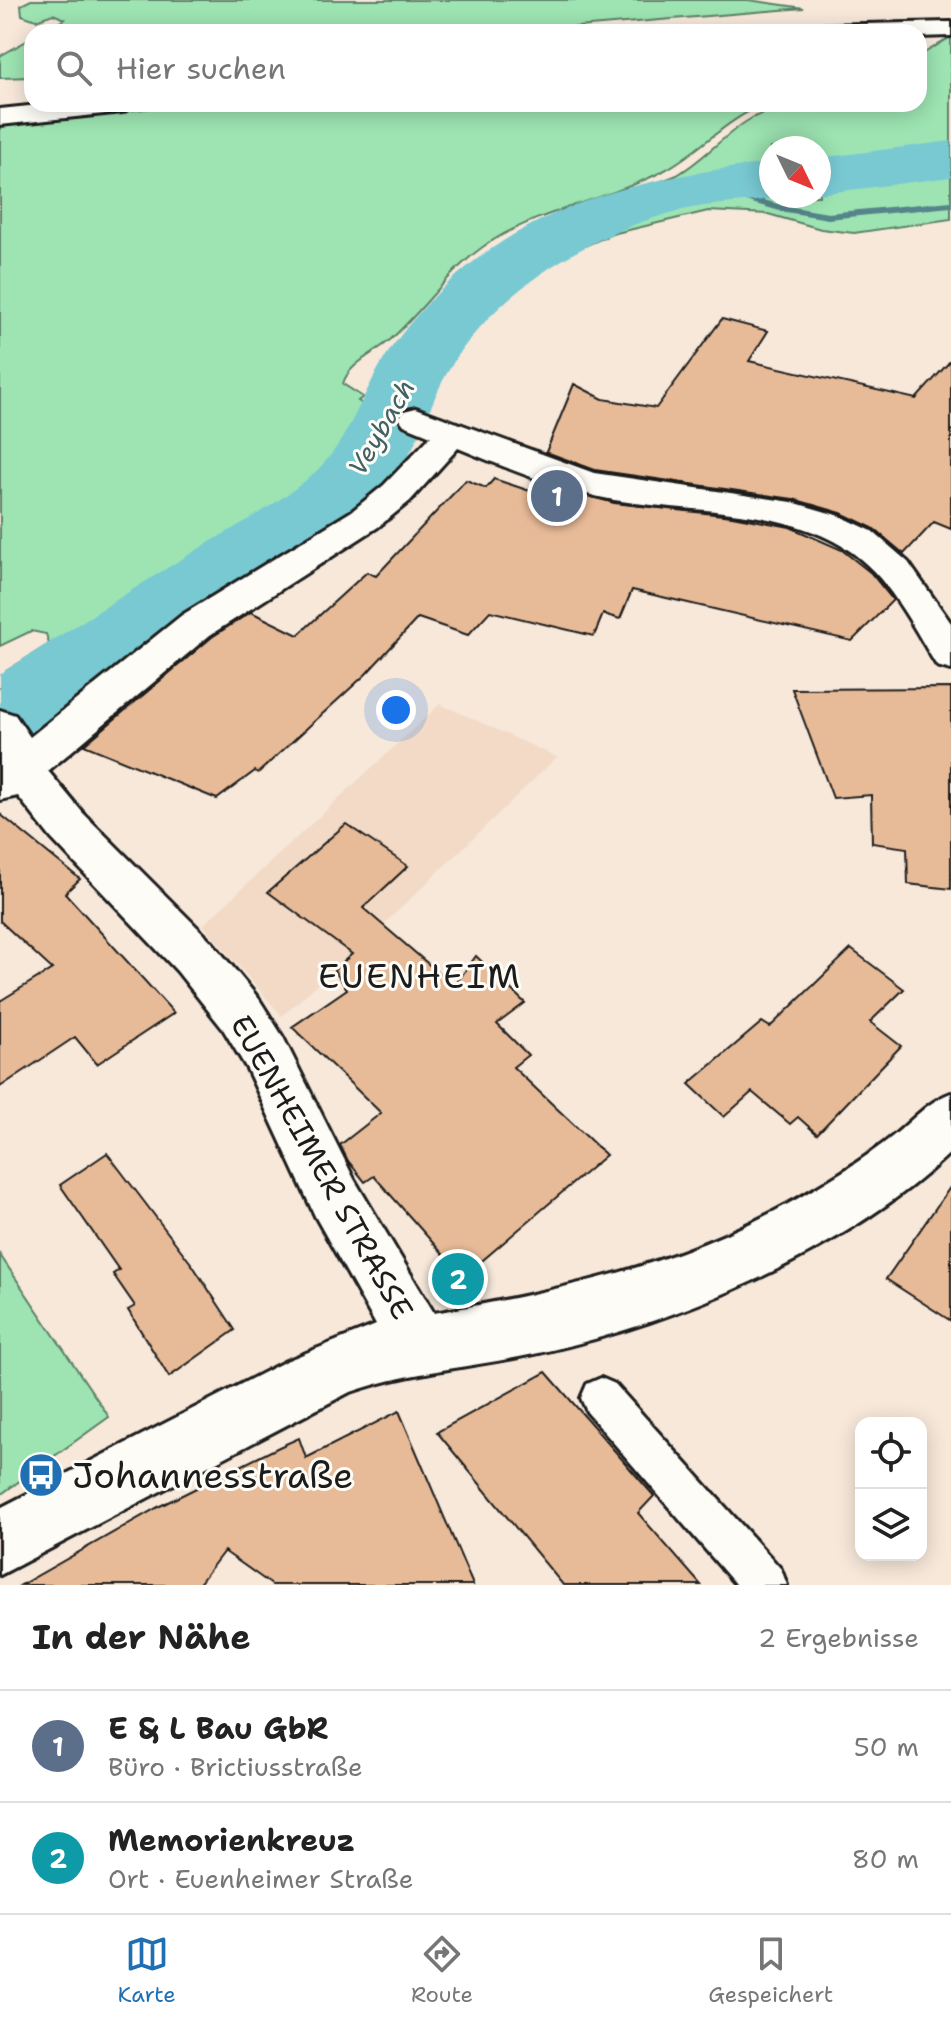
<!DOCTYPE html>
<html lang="de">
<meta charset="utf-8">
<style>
:root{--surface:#fff;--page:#f2f2f2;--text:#222;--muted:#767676;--line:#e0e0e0;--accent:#1f6fb2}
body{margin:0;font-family:"Shantell Sans",sans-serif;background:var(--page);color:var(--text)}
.controls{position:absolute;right:24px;bottom:24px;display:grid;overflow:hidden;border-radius:16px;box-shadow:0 4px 20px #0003}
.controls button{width:72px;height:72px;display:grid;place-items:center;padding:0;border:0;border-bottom:2px solid var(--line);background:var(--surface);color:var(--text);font:40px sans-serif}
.compass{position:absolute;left:759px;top:136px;width:72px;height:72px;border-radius:50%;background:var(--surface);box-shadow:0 4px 20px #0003;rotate:133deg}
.you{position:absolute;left:396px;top:710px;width:28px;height:28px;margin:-20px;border:6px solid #fff;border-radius:50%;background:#1a73e8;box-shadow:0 0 0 12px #1a73e833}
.badge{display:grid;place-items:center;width:52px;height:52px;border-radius:50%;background:var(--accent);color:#fff;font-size:26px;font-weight:700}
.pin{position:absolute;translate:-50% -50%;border:4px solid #fff;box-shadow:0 2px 8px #0006}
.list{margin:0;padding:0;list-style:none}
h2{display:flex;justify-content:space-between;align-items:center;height:104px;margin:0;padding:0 32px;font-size:34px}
h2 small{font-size:26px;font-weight:400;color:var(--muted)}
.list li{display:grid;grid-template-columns:52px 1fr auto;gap:24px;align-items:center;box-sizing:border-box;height:112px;padding:0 32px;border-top:2px solid var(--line)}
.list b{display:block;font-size:30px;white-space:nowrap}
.list p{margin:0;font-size:26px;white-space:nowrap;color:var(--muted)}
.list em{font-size:26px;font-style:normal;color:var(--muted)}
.icon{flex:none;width:44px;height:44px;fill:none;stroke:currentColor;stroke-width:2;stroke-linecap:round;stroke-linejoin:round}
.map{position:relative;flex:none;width:951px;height:1585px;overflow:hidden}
.search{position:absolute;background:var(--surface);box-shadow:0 4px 20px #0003;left:24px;right:24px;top:24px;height:88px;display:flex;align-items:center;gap:20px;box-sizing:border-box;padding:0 28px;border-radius:24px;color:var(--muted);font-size:30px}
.sheet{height:328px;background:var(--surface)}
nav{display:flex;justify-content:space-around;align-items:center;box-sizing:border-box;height:112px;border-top:2px solid var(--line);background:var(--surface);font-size:22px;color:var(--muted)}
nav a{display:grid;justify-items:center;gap:4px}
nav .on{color:var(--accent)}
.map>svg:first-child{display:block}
.built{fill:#f2dac6}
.green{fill:#9de4b2;stroke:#5c8067;stroke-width:2;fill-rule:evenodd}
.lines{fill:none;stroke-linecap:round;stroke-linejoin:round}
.stream{fill:#54848a;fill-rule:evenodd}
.river{fill:#79c9d3;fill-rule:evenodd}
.building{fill:#e8bb98;stroke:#1c1c1c;stroke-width:2}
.lane-casing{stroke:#1c1c1c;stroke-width:6}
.street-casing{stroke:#1c1c1c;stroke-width:6}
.secondary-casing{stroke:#1c1c1c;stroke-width:6}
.lane{fill:#fdfcf7;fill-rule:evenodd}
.street{fill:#fdfcf7;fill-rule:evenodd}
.secondary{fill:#fdfcf7;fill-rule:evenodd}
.labels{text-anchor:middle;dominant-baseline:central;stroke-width:6;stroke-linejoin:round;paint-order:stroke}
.far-water-label{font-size:26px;font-style:italic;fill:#416165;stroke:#fdfcf7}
.street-label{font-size:30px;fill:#1c1c1c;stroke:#fdfcf7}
.quarter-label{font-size:34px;letter-spacing:2px;fill:#1c1c1c;stroke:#fdfcf7}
.near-poi-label{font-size:36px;fill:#1c1c1c;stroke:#fdfcf7;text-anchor:start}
</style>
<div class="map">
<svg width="951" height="1585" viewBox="0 0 951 1585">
<rect width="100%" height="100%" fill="#f7e8da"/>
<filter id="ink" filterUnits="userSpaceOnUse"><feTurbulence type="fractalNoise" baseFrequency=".0125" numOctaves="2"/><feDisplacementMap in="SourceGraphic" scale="16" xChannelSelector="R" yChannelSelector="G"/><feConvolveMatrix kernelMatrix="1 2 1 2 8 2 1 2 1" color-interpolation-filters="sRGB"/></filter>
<g filter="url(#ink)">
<path class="built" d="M440 704 557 757 376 932 282 1016 203 925Z"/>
<path class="green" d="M31 0H748L804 8 518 32H42L65 19 53 14 36 20 22 15 21 5Z
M951 37V219L854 233 821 229 768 214 708 211 612 234 546 263 519 280 437 362 416 405 409 400C443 330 495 275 564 238L556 232C485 270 438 326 391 390L378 388 376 379 385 362 469 275 514 239 677 175C705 159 725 133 752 118 800 93 867 104 919 104L921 55ZM771 148H819V196H771Z
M32 38V77L0 78V56Z
M186 104H766C726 118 701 151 665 170 609 200 544 208 490 242 451 267 425 309 390 340 375 353 348 364 343 384L363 397 358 401 369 408 378 406 417 428 414 441 378 492 39 729 0 688 11 681 6 671 49 644 46 634 31 631 0 646V126Z
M0 1255 109 1417 0 1495Z"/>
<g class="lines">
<path class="stream" d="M710 185 781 205 828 213 951 201V207L828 219 780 211 706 190V186Z"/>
<path class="river" d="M951 141V177L819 194V158Z
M771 163V196H785C751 204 716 202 682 210 594 231 497 289 450 368 435 392 427 420 414 445 393 487 363 517 325 544L32 743 0 753V674C63 634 126 593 190 554 231 529 275 507 312 475 350 443 363 387 392 347 487 215 617 179 771 163Z"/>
</g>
<path class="building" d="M722 319 768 331 749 361 916 399 951 360V529L934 522 904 554 873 528 841 513 793 499 595 470 546 452 574 384 603 399 656 408Z
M494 479 530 491 535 481 614 503 732 516 790 527 842 550 871 573 893 600 852 641 632 590 620 619 603 614 594 636 490 611 468 635 418 618 366 674 258 773 255 771 217 799 84 745 212 637 251 612 298 635 367 572 376 576 466 480 486 488Z
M951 688V889L908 884 907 848 872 843 871 795 833 798 792 689Z
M0 814 80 879 65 893 174 1013 97 1064 75 1037 0 1087V1001L52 969 0 921Z
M346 824 408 866 363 908 454 986 476 956 525 1003 497 1024 528 1055 513 1067 606 1155 463 1277 374 1176 365 1182 348 1161 340 1145 381 1113 292 1027 347 989 334 970 352 954 268 892Z
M851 949 904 989 870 1022 901 1046 817 1134 798 1117 790 1124 752 1092 724 1117 689 1084 762 1022 770 1027Z
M107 1153 193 1266 235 1330 169 1377 128 1310 135 1306 113 1274 119 1270 60 1185Z
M951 1186V1321L886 1279Z
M546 1372 654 1496 638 1513 701 1585H563L437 1432Z
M399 1411 473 1585H272L224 1551 198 1585H21L160 1506 279 1447 299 1438 306 1458Z"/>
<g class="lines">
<g class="lane-casing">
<path id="lane" d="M601 1378 615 1384 781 1569 787 1585H736L587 1412 581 1398 587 1384Z"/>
</g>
<g class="street-casing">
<path id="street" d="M416 408 594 473 792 502 840 516 872 531 908 562 951 623V670L937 666C911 624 888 574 844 547 777 506 689 513 614 500 560 490 509 469 458 448L410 501 378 527 210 635 48 771 83 813 212 942 259 999 283 1037 354 1179 434 1313C565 1290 679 1265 797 1199 830 1180 863 1160 893 1136 913 1120 927 1102 951 1093V1152C846 1252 679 1322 539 1353 475 1367 410 1371 348 1393L0 1575V1508L286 1361 376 1325 315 1216 247 1069 223 1029 177 971 51 838 18 796 0 800V710L15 715 30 737 182 615 352 511 384 485 431 436 404 425 399 418 404 411Z"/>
</g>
<g class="secondary-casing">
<path id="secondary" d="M951 22V36L919 37V32H809L821 25Z
M48 104H136L123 112 0 125V109Z"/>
</g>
<use href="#lane" class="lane"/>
<use href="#street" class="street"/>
<use href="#secondary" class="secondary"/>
</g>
</g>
<defs>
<g id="bus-disc" transform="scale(2.3)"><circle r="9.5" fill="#1f6fb2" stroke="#fdfcf7"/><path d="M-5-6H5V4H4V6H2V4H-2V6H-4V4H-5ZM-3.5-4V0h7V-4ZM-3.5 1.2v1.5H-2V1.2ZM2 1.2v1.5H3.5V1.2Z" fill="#fff"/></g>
</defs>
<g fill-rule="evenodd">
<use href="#bus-disc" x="41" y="1475"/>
</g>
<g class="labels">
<g class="far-water-label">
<text transform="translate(381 427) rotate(-60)">Veybach</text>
</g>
<g class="street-label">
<text transform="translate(322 1167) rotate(61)">EUENHEIMER STRASSE</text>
</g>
<g class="quarter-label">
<text x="420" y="976">EUENHEIM</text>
</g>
<g class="near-poi-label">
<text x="72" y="1475">Johannesstraße</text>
</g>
</g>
</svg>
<div class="controls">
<button><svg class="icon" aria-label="locate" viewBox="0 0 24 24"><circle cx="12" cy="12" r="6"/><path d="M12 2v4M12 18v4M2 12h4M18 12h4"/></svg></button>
<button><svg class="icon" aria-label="layers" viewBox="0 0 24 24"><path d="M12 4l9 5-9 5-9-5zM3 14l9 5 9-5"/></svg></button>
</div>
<svg class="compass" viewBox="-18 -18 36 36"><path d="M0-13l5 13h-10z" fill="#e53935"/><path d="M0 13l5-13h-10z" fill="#767676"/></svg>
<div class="you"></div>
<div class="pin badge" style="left:557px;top:496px;background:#5c6f8a">1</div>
<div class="pin badge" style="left:458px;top:1279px;background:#0f9aa8">2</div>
<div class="search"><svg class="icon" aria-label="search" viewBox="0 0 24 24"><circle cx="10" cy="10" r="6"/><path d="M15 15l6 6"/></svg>Hier suchen</div>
</div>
<section class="sheet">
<h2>In der Nähe<small>2 Ergebnisse</small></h2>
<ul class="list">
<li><span class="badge" style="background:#5c6f8a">1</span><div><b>E &amp; L Bau GbR</b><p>Büro · Brictiusstraße</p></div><em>50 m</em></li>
<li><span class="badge" style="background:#0f9aa8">2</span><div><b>Memorienkreuz</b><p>Ort · Euenheimer Straße</p></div><em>80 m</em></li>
</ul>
</section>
<nav>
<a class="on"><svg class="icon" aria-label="map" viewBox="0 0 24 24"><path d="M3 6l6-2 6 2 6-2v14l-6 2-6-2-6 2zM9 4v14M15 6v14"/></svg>Karte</a>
<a><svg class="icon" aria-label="directions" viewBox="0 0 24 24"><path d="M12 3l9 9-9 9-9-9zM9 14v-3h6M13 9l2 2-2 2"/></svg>Route</a>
<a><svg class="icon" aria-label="saved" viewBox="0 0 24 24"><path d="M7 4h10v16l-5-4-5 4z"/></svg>Gespeichert</a>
</nav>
